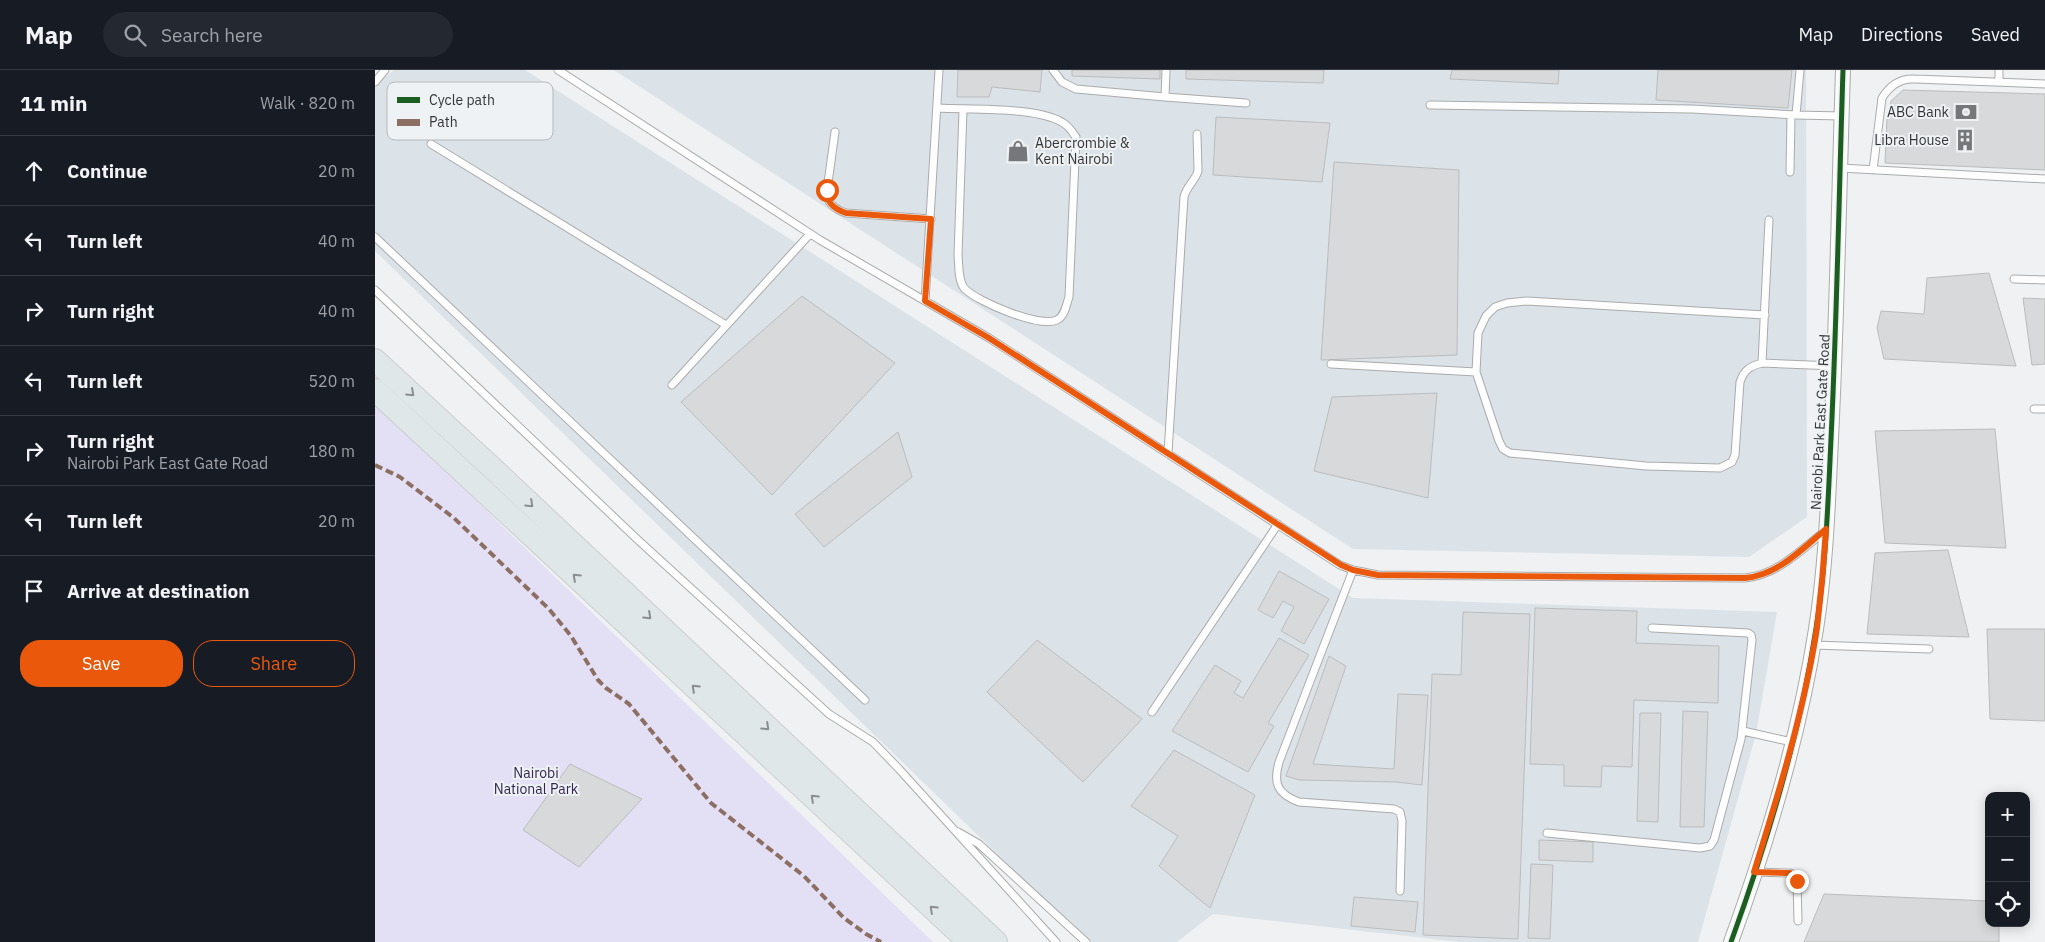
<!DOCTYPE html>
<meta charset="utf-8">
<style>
:root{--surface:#171b24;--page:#242831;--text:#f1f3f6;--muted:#9ea1a6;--line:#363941;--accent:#ea580c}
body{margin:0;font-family:"IBM Plex Sans",sans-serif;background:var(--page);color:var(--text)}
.controls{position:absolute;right:15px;bottom:15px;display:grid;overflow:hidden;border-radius:10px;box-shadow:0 2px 12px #0003}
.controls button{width:45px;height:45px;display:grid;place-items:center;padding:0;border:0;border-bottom:1px solid var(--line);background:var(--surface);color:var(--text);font:25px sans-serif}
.stop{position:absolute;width:15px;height:15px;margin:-11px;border:4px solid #ea580c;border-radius:50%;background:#fff}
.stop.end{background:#ea580c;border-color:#fff;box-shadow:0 1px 5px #0008}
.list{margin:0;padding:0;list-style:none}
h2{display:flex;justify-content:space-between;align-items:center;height:65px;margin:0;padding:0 20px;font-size:21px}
h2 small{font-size:16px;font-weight:400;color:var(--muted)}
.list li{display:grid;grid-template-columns:32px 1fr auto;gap:15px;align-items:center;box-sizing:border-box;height:70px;padding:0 20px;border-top:1px solid var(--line)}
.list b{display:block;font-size:19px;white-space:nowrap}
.list p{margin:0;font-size:16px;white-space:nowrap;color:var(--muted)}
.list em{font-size:16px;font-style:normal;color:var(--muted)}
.actions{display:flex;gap:10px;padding:15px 20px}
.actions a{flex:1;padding:11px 0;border:1px solid var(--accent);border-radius:20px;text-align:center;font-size:18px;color:var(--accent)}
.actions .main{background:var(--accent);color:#fff}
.icon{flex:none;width:28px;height:28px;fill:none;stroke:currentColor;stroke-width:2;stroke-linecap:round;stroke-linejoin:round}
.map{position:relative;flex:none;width:1670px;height:872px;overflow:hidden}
header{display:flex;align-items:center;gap:30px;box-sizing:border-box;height:70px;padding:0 25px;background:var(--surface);border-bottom:1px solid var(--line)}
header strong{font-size:24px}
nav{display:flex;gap:28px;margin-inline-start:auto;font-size:18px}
.search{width:350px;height:45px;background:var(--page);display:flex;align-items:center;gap:12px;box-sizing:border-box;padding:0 18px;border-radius:28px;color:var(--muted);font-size:19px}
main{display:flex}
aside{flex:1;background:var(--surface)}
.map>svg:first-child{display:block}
.built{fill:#dce3e8}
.green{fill:#e3e0f5}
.building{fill:#d8d9da;stroke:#bbbcbd}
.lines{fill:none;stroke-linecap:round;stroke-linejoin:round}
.lane-casing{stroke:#aaabac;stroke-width:9}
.street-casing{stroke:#aaabac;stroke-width:16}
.primary-casing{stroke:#cdcecf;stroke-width:24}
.lane{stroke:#fdfdfd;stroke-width:7}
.street{stroke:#fdfdfd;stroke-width:14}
.primary{stroke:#e0e7e8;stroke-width:22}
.quiet{stroke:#8d6e63;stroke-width:4;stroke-dasharray:8 4;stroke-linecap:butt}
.cycleway-casing{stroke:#eef2f4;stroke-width:8}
.cycleway{stroke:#1b5e20;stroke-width:5}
.oneway{stroke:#8a8e8f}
.route{stroke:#ea580c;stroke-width:6}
.labels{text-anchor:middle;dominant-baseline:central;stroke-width:4;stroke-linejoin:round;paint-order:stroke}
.poi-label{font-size:14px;fill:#343536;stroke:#eef2f4;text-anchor:end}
.street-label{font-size:14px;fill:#343536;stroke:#eef2f4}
.park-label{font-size:14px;fill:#322551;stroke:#eef2f4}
.key{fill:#eef2f4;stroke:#b6b9bb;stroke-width:1}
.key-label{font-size:14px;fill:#343536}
</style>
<header>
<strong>Map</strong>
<div class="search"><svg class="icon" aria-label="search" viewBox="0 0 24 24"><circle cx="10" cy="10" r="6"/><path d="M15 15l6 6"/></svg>Search here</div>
<nav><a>Map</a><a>Directions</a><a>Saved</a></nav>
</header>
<main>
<aside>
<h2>11 min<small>Walk · 820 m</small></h2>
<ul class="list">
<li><svg class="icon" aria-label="ahead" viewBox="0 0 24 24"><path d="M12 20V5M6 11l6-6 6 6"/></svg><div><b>Continue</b></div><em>20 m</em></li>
<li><svg class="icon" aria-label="left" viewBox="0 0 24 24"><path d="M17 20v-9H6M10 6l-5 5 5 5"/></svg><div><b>Turn left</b></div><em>40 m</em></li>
<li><svg class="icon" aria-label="right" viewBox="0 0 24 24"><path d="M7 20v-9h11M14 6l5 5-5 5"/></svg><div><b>Turn right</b></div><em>40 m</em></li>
<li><svg class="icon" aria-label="left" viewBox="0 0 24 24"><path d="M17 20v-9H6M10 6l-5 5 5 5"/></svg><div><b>Turn left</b></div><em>520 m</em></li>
<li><svg class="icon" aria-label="right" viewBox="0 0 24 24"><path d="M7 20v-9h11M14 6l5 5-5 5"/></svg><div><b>Turn right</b><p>Nairobi Park East Gate Road</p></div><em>180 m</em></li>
<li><svg class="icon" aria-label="left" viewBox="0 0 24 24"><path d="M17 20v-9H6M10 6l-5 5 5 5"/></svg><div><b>Turn left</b></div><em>20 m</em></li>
<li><svg class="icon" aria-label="arrive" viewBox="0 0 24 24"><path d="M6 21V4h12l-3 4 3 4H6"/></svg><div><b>Arrive at destination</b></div></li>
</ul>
<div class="actions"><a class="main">Save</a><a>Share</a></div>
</aside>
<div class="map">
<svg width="1670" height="872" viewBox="0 0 1670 872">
<rect width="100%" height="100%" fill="#eff1f3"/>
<path class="built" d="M19 0H150L978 528 1402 542 1381 664 1323 872H1084L838 844 802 872H713L0 181V15Z
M239 0H1431L1432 447 1374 487 978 479Z"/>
<path class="green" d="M0 333 558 872H0Z"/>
<path class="building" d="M583 0H667L665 22 617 17 614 27H582Z
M697 0H785V9L697 6Z
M811 0H949L948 13 811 9Z
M1077 0H1184L1183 14 1075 9Z
M1283 0H1417L1413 38 1281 30Z
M1528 20 1670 24V100L1510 93 1512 47 1516 31Z
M841 47 955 53 947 112 838 105Z
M959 92 1084 100 1082 285 946 290Z
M1614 203 1641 296 1509 289 1502 258 1506 241 1549 244 1552 208Z
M427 226 520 293 397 425 306 332Z
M1648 228 1670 229V294L1657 295Z
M1062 323 1053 428 939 401 957 327Z
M1620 359 1631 478 1510 473 1500 361Z
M523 362 537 407 449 477 420 444Z
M1573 480 1594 567 1492 564 1500 483Z
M904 501 954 529 929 574 906 561 919 537 908 531 898 548 883 540Z
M1160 538 1262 541 1261 573 1344 576 1343 633 1259 630 1257 697 1227 696 1226 717 1189 716V695L1155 694Z
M1088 542 1155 544 1143 869 1048 865 1057 604 1086 605Z
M1612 559H1670V651L1615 649Z
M904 568 934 585 893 653 899 656 873 702 797 661 840 595 866 611 859 623 868 628Z
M662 570 767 649 708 712 612 622Z
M954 586 971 596 938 694 1019 699 1023 624 1053 625 1047 715 1021 712 925 710 911 706Z
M1308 641 1333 642 1329 757H1305Z
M1265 643H1286L1283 752 1262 751Z
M799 680 880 725 835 838 784 796 803 766 756 736Z
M195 694 267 729 204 797 148 760Z
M1164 770 1218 772V792L1164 790Z
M1156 794 1178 795 1175 869 1153 868Z
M1449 824 1614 831V853H1624V872H1429Z
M979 827 1043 832 1040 862 976 856Z"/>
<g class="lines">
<g class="lane-casing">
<path id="lane" d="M183 0 445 170 614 268 965 495 978 500 1003 505 1370 508C1402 505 1426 480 1450 461
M678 0 687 12 701 19 790 27
M791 0 790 27 871 33
M1624 11V0
M0 12 10 0
M1055 35 1317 39 1421 45 1425 0
M563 38C594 40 668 36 691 55 695 58 698 63 701 67L694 227C691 235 690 246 682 250 665 258 602 232 589 218 583 210 584 195 583 185L588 40
M1421 45 1467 46
M460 62 452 120C451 133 459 139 471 143L556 149
M56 74 351 255
M1465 98 1670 109
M1498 100 1507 28C1515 15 1525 8 1540 9L1670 14
M1415 102 1416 45
M0 167 490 630
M1639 209 1670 210
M0 220 263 470 454 644 498 672 524 699 681 872
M550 231 564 0
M1390 245 1152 231 1132 233 1120 237 1111 246 1103 263 1101 302 1124 371 1128 379 1135 383 1271 396 1345 398 1357 392 1360 385 1365 312C1369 300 1375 296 1387 293L1460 296
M1387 293 1394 150
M956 294 1101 302
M297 315 435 164
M1659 339H1670
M793 383 809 127C811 117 820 111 823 101L822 64
M978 500 904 692C898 713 902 724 924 732L1019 739 1025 742 1027 751 1025 821
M1439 575 1554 579
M777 642 903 454
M1368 661 1417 672
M583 762 604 774 711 872
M1172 763 1325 778 1335 776 1339 770 1366 669 1377 570 1376 565 1373 563 1277 558
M1380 802 1415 803 1420 805 1422 811 1423 851"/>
</g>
<g class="street-casing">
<path id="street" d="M1356 872C1392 773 1425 663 1441 559 1451 496 1453 432 1456 369 1462 246 1464 123 1468 0"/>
</g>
<g class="primary-casing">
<path id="primary" d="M0 290 115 396 621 872
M0 320 594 872"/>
</g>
<use href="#lane" class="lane"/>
<use href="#street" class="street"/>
<use href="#primary" class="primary"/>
<path class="quiet" d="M0 395 25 407 79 448 174 539 196 566 223 610 231 618 254 634 336 733 429 806 469 848 491 864 506 872"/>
<g class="cycleway-casing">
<path id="cycleway" d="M1356 872C1392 773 1425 663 1441 559 1451 496 1453 432 1456 369 1462 246 1464 123 1468 0"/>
</g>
<use href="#cycleway" class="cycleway"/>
</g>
<defs><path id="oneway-chevron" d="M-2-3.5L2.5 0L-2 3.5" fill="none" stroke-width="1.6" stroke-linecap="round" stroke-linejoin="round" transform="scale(1.25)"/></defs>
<g class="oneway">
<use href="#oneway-chevron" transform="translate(36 323) rotate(43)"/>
<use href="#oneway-chevron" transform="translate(155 434) rotate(43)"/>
<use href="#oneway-chevron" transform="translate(201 507) rotate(-137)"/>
<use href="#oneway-chevron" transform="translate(273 546) rotate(43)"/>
<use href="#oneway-chevron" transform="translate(320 618) rotate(-137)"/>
<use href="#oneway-chevron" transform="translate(391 657) rotate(43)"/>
<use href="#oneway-chevron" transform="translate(439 728) rotate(-137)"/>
<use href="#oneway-chevron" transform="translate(558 839) rotate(-137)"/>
</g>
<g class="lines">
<path class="route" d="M452 120C451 133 459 139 471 143L556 149 550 231 614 268 966 495 978 500 1003 505 1370 508C1403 505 1427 479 1451 459 1449 492 1446 525 1442 558 1429 641 1404 722 1379 802L1415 803 1420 805 1422 811"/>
</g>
<defs>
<g id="bank-bare" transform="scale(1.725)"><path d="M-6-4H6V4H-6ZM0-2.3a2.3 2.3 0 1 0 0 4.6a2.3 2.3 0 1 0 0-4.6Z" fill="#757778" stroke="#eef2f4" stroke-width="2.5" paint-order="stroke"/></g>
<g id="building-bare" transform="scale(1.725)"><path d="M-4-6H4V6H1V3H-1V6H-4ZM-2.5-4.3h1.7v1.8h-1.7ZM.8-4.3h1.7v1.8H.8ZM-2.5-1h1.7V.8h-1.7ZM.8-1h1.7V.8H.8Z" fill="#757778" stroke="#eef2f4" stroke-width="2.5" paint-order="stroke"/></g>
<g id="shop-bare" transform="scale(1.725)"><path d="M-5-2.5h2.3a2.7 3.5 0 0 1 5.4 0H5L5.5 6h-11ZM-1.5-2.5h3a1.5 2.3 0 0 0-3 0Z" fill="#757778" stroke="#eef2f4" stroke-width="2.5" paint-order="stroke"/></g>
</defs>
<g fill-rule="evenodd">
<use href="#bank-bare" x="1591" y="42"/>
<use href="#building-bare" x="1590" y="70"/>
<use href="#shop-bare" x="643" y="81"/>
</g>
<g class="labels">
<g class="poi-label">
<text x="1574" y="42">ABC Bank</text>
<text x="1574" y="70">Libra House</text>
<text x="660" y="73" text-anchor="start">Abercrombie &amp;<tspan x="660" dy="16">Kent Nairobi</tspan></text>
</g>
<g class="street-label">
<text transform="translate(1445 352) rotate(-87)">Nairobi Park East Gate Road</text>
</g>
<g class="park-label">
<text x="161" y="703">Nairobi<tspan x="161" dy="16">National Park</tspan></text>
</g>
</g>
<rect x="12" y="12" width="166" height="58" rx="8" class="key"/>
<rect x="22" y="27" width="23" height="6" fill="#1b5e20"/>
<rect x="22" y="49" width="23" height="7" fill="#8d6e63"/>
<g class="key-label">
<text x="54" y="35">Cycle path</text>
<text x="54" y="57">Path</text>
</g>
</svg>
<div class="controls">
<button>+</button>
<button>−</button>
<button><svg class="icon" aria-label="locate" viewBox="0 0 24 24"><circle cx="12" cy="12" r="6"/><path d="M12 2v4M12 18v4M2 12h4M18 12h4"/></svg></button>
</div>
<div class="stop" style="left:452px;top:120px"></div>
<div class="stop end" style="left:1422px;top:811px"></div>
</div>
</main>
